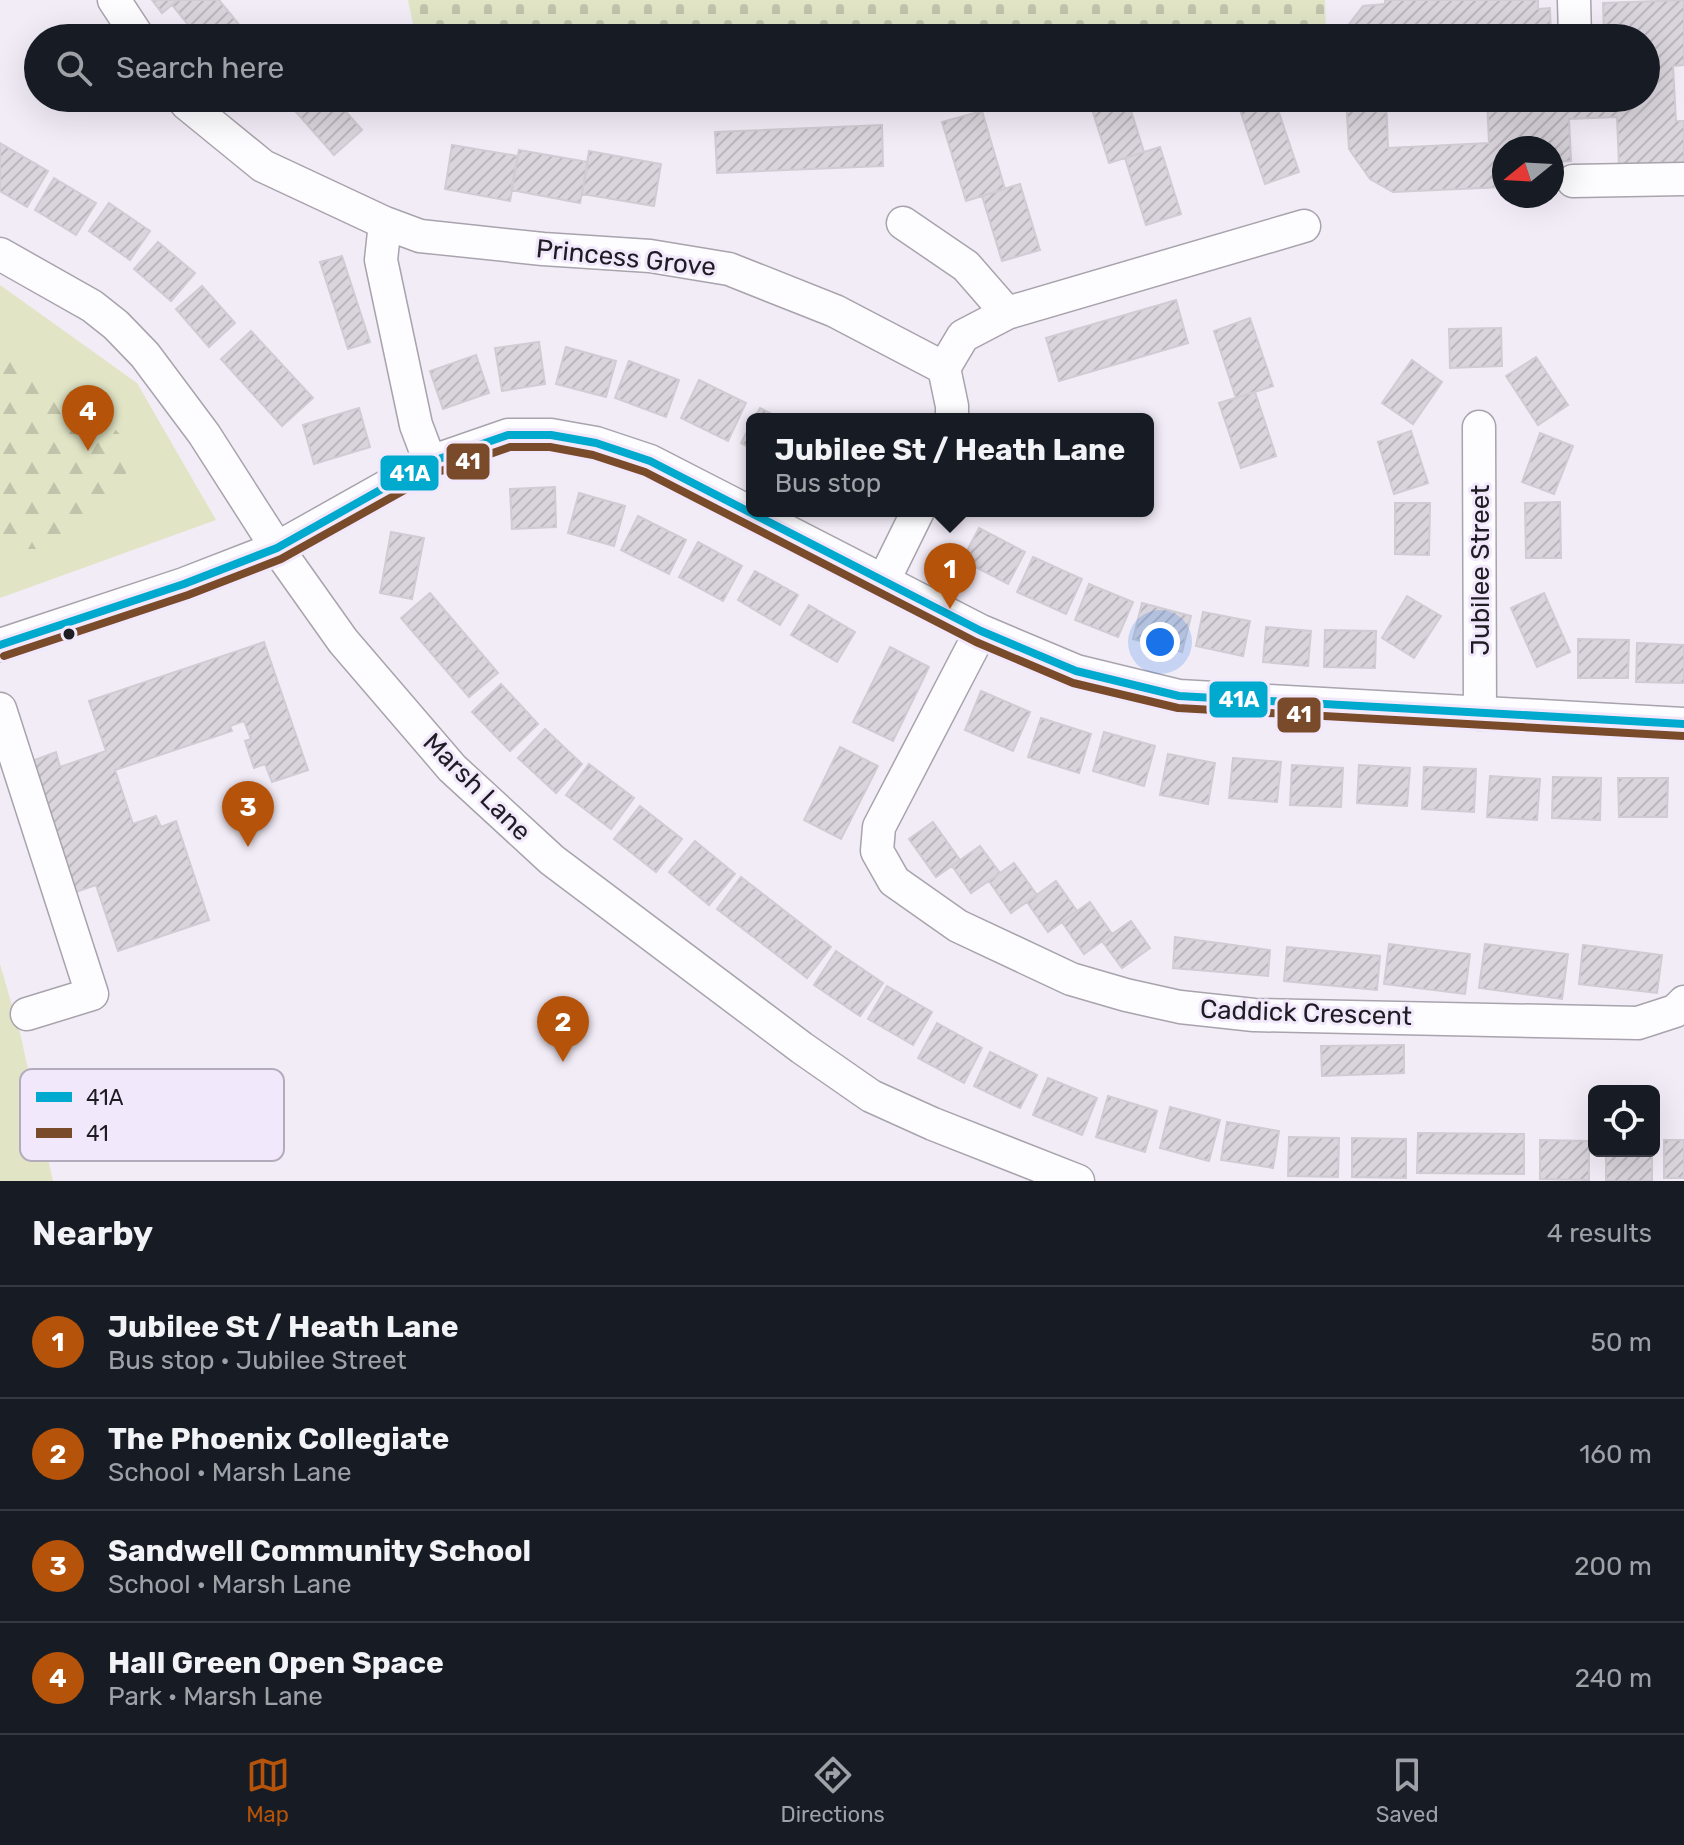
<!DOCTYPE html>
<meta charset="utf-8">
<style>
:root{--surface:#171b24;--page:#20242c;--text:#f1f3f6;--muted:#9ea1a6;--line:#363941;--accent:#b45309}
body{margin:0;font-family:Rubik,sans-serif;background:var(--page);color:var(--text)}
.controls{position:absolute;right:24px;bottom:24px;display:grid;overflow:hidden;border-radius:12px;box-shadow:0 8px 32px #0002}
.controls button{width:72px;height:72px;display:grid;place-items:center;padding:0;border:0;border-bottom:2px solid var(--line);background:var(--surface);color:var(--text);font:40px sans-serif}
.compass{position:absolute;left:1492px;top:136px;width:72px;height:72px;border-radius:50%;background:var(--surface);box-shadow:0 8px 32px #0002;rotate:252deg}
.you{position:absolute;left:1160px;top:642px;width:28px;height:28px;margin:-20px;border:6px solid #fff;border-radius:50%;background:#1a73e8;box-shadow:0 0 0 12px #1a73e833}
.badge{display:grid;place-items:center;width:52px;height:52px;border-radius:50%;background:var(--accent);color:#fff;font-size:26px;font-weight:700}
.pin{position:absolute;translate:-50% -66px;filter:drop-shadow(0 2px 4px #0008)}
.pin::after{content:'';position:absolute;top:42px;width:28px;height:24px;background:inherit;clip-path:polygon(0 0,100% 0,50% 100%)}
.popup{position:absolute;left:746px;top:413px;width:408px;height:104px;box-sizing:border-box;display:grid;place-content:center;border-radius:12px;background:var(--surface);filter:drop-shadow(0 2px 6px #0005);font-size:26px;white-space:nowrap;color:var(--muted)}
.popup b{font-size:30px;color:var(--text)}
.popup::after{content:'';position:absolute;left:50%;top:100%;margin-left:-16px;border:16px solid transparent;border-top-color:var(--surface)}
.list{margin:0;padding:0;list-style:none}
h2{display:flex;justify-content:space-between;align-items:center;height:104px;margin:0;padding:0 32px;font-size:34px}
h2 small{font-size:26px;font-weight:400;color:var(--muted)}
.list li{display:grid;grid-template-columns:52px 1fr auto;gap:24px;align-items:center;box-sizing:border-box;height:112px;padding:0 32px;border-top:2px solid var(--line)}
.list b{display:block;font-size:30px;white-space:nowrap}
.list p{margin:0;font-size:26px;white-space:nowrap;color:var(--muted)}
.list em{font-size:26px;font-style:normal;color:var(--muted)}
.icon{flex:none;width:44px;height:44px;fill:none;stroke:currentColor;stroke-width:2;stroke-linecap:round;stroke-linejoin:round}
.map{position:relative;flex:none;width:1684px;height:1181px;overflow:hidden}
.search{position:absolute;background:var(--surface);box-shadow:0 8px 32px #0002;left:24px;right:24px;top:24px;height:88px;display:flex;align-items:center;gap:20px;box-sizing:border-box;padding:0 28px;border-radius:44px;color:var(--muted);font-size:30px}
.sheet{height:552px;background:var(--surface)}
nav{display:flex;justify-content:space-around;align-items:center;box-sizing:border-box;height:112px;border-top:2px solid var(--line);background:var(--surface);font-size:22px;color:var(--muted)}
nav a{display:grid;justify-items:center;gap:4px}
nav .on{color:var(--accent)}
.map>svg:first-child{display:block}
.green{fill:#e1e5c6}
.forest{fill:url(#forest-firs)}
.cemetery{fill:url(#cemetery-stones)}
.building{fill:url(#building-hatch);stroke:#d0ccd4;stroke-width:2}
.lines{fill:none;stroke-linecap:round;stroke-linejoin:round}
.minor-casing{stroke:#a8a3ac;stroke-width:35}
.minor{stroke:#fdfcfe;stroke-width:32}
.bus-1-casing{stroke:#f2e8fc;stroke-width:14}
.bus-2-casing{stroke:#f2e8fc;stroke-width:14}
.bus-1{stroke:#00a9ce;stroke-width:8}
.bus-2{stroke:#7a4b2a;stroke-width:8}
.bus-dot{fill:#201c23;stroke:#f2e8fc;stroke-width:3}
.labels{text-anchor:middle;dominant-baseline:central;stroke-width:6;stroke-linejoin:round;paint-order:stroke}
.street-label{font-size:26px;fill:#201c23;stroke:#f2e8fc}
.key{fill:#f2e8fc;stroke:#b3abbb;stroke-width:2}
.key-label{font-size:22px;fill:#201c23}
.line-badge{stroke:#f2e8fc;stroke-width:3}
.badge-label{font-size:22px;text-anchor:middle;font-weight:bold;fill:#fff}
</style>
<div class="map">
<svg width="1684" height="1181" viewBox="0 0 1684 1181">
<defs>
<pattern id="forest-firs" width="22" height="20" patternUnits="userSpaceOnUse" patternTransform="scale(2)"><rect width="22" height="20" fill="#e1e5c6"/><path d="M5 1l3.5 6h-7zM16 11l3.5 6h-7z" fill="#c1c4aa"/></pattern>
<pattern id="cemetery-stones" width="16" height="16" patternUnits="userSpaceOnUse" patternTransform="scale(2)"><rect width="16" height="16" fill="#e1e5c6"/><path d="M2 7V4a2 2 0 0 1 4 0v3zM10 15v-3a2 2 0 0 1 4 0v3z" fill="#c1c4aa"/></pattern>
<pattern id="building-hatch" width="6" height="6" patternUnits="userSpaceOnUse" patternTransform="scale(2)"><rect width="6" height="6" fill="#dad5dd"/><path d="M-1 1l2-2M0 6l6-6M5 7l2-2" fill="none" stroke="#bbb6bd"/></pattern>
</defs>
<rect width="100%" height="100%" fill="#f2ecf7"/>
<path class="green" d="M0 285 137 383 216 520 0 598Z
M0 964 20 1033 53 1181H0Z"/>
<path class="forest" d="M0 352C14 362 31 365 46 374 75 389 102 416 125 439L126 473 82 534 37 549H0Z"/>
<path class="cemetery" d="M408 0H1325L1326 38H416Z"/>
<path class="building" d="M152 0H178L162 13Z
M178 0H219L246 33 240 38H199L172 5Z
M1385 0H1538V9L1550 8 1551 38H1485V33L1343 38V32L1363 6 1385 4Z
M1684 0V65L1673 66 1676 121H1684V164L1619 166 1617 117 1569 119 1571 161 1552 162V148H1504V187L1393 192 1370 179 1349 149 1346 98H1386L1388 148 1489 143 1487 98H1646V38H1604L1603 3Z
M269 98H295L280 111Z
M295 98H334L362 130 334 155 289 104Z
M1096 98H1127L1144 152 1109 163 1089 100Z
M1236 98H1274L1299 172 1265 184Z
M982 111 1005 189 966 201 942 122Z
M882 125 883 166 717 173 715 132Z
M0 143 48 171 27 207 0 191Z
M452 145 518 156 510 201 445 189Z
M1160 147 1181 214 1146 225 1125 158Z
M519 150 588 162 580 203 511 190Z
M589 151 661 164 654 206 582 194Z
M54 178 96 203 76 235 35 210Z
M1020 184 1040 250 1002 261 982 196Z
M109 203 150 231 130 260 89 231Z
M158 242 195 273 171 301 134 269Z
M342 256 370 342 348 349 320 262Z
M202 286 235 323 209 347 176 309Z
M1176 300 1188 343 1059 381 1046 338Z
M1250 318 1273 386 1236 398 1214 331Z
M1501 328 1502 366 1450 368 1449 329Z
M251 331 313 398 282 426 221 359Z
M539 342 545 384 502 391 495 348Z
M566 347 616 361 606 397 556 384Z
M476 355 489 393 443 409 430 371Z
M1536 357 1568 405 1538 425 1506 376Z
M1412 360 1442 382 1413 424 1382 403Z
M629 361 679 380 666 417 615 398Z
M699 380 746 403 728 441 681 418Z
M1255 392 1276 456 1241 468 1219 403Z
M359 408 370 447 314 464 303 425Z
M760 408 782 419H754Z
M752 422V449L741 443Z
M1411 431 1428 483 1394 494 1378 442Z
M1540 433 1573 446 1554 494 1522 482Z
M555 487 556 527 512 529 510 489Z
M579 493 625 506 614 546 568 533Z
M1560 502 1561 558H1526L1525 503Z
M1395 503H1430L1429 555 1395 554Z
M638 516 686 540 669 574 621 550Z
M979 528 1025 552 1008 584 962 560Z
M391 532 424 538 412 599 380 593Z
M698 542 742 566 723 601 679 577Z
M1033 557 1082 579 1066 614 1017 592Z
M755 571 798 595 780 625 738 600Z
M1089 584 1133 602 1118 637 1075 620Z
M430 593 498 673 469 697 401 618Z
M1544 593 1570 652 1537 667 1511 608Z
M1407 596 1441 616 1414 658 1382 638Z
M1142 603 1191 616 1182 652 1133 639Z
M809 605 855 632 837 662 791 635Z
M1203 612 1250 621 1243 656 1196 646Z
M1266 627 1311 631 1308 666 1263 662Z
M1325 630 1376 631 1375 668 1324 667Z
M1578 639 1629 640 1628 678H1578Z
M264 642 308 770 272 782 265 764 254 768 245 741 251 739 244 721 230 726 232 731 115 770 133 824 156 816 161 827 176 821 209 920 118 951 96 885 67 895 29 762 56 752 60 767 106 751 89 701Z
M1637 643 1684 645V683L1636 682Z
M890 647 929 667 893 741 853 722Z
M501 684 538 724 510 751 472 712Z
M981 691 1030 712 1013 751 965 730Z
M1041 718 1091 734 1079 773 1028 757Z
M545 729 582 764 556 793 518 758Z
M1104 732 1155 746 1144 786 1093 771Z
M840 747 878 766 841 839 804 820Z
M1168 754 1215 763 1208 804 1160 795Z
M1233 758 1281 762 1277 802 1229 798Z
M589 764 634 798 611 829 566 795Z
M1292 765 1343 768 1341 807 1290 805Z
M1359 765 1410 768 1407 806 1357 803Z
M1424 767 1476 769 1474 812 1422 809Z
M1490 776 1540 779 1537 820 1487 817Z
M1553 777 1601 778 1600 820 1552 818Z
M1618 778H1668L1667 817H1619Z
M640 806 682 839 656 872 614 839Z
M933 822 960 860 936 877 909 839Z
M695 841 735 874 709 905 669 872Z
M980 846 1000 873 971 893 952 866Z
M1014 863 1037 895 1011 913 989 881Z
M741 877 831 947 807 978 717 909Z
M1056 881 1077 911 1048 932 1027 902Z
M1090 902 1112 934 1084 954 1062 922Z
M1131 921 1150 948 1122 968 1102 941Z
M1175 937 1270 950 1268 976 1173 968Z
M1389 944 1470 954 1465 994 1384 984Z
M1485 944 1568 954 1562 999 1479 988Z
M1583 945 1662 955 1657 993 1579 984Z
M1287 947 1380 956 1377 990 1284 981Z
M836 951 883 983 860 1016 814 985Z
M887 986 932 1012 913 1045 868 1019Z
M937 1023 982 1048 964 1083 918 1058Z
M1404 1045V1073L1322 1076 1321 1046Z
M990 1052 1037 1075 1020 1108 974 1086Z
M1048 1078 1097 1098 1082 1135 1033 1115Z
M1108 1096 1157 1111 1145 1152 1096 1137Z
M1170 1107 1220 1120 1209 1161 1160 1148Z
M1227 1122 1279 1131 1273 1168 1221 1160Z
M1418 1133 1524 1134V1174L1417 1173Z
M1289 1137 1339 1138 1338 1177 1288 1176Z
M1352 1138 1406 1139V1178L1352 1177Z
M1540 1140 1589 1141V1180L1540 1179Z
M1664 1140H1684V1178H1664Z
M1606 1151H1652V1181H1606Z"/>
<g class="lines">
<g class="minor-casing">
<path id="minor" d="M114 0 139 38
M1574 0 1575 38
M182 98 187 104 263 166 385 223
M1573 181 1684 179
M903 223 966 266 1007 313
M0 254 92 306 116 325 145 355 204 434 277 548 343 641 452 768 552 860 802 1048 871 1096 933 1124 1078 1181
M944 368 963 336 1007 313 1304 226
M1479 427 1480 714
M430 462 416 425 381 260 385 223 420 236 543 249 650 256 729 269 835 311 944 368 952 406V419
M884 580 918 511
M981 631 879 827 877 851 894 881 958 926 1071 979 1126 995 1180 1007 1254 1015 1638 1023 1675 1011 1684 1002
M0 645 184 584 277 548 430 462 508 435H551L573 439 596 443 650 461 981 631 1076 671 1179 696 1684 724
M0 709 92 994 27 1014"/>
</g>
<use href="#minor" class="minor"/>
<g class="bus-1-casing">
<path id="bus-1" d="M0 645 184 584 277 548 430 462 508 435H551L596 443 650 461 981 631 1076 671 1179 696 1684 724"/>
</g>
<g class="bus-2-casing">
<path id="bus-2" d="M4 656 188 595 281 559 435 473 510 447H550L593 455 645 472 976 642 1073 683 1178 708 1683 736"/>
</g>
<use href="#bus-1" class="bus-1"/>
<use href="#bus-2" class="bus-2"/>
</g>
<circle class="bus-dot" cx="69" cy="634" r="7"/>
<g class="labels">
<g class="street-label">
<text transform="translate(626 258) rotate(6)">Princess Grove</text>
<text transform="translate(1480 570) rotate(-90)">Jubilee Street</text>
<text transform="translate(477 787) rotate(45)">Marsh Lane</text>
<text transform="translate(1306 1013) rotate(2)">Caddick Crescent</text>
</g>
</g>
<rect x="20" y="1069" width="264" height="92" rx="12" class="key"/>
<rect x="36" y="1092" width="36" height="10" fill="#00a9ce"/>
<rect x="36" y="1128" width="36" height="10" fill="#7a4b2a"/>
<g class="key-label">
<text x="86" y="1105">41A</text>
<text x="86" y="1141">41</text>
</g>
<g class="line-badge">
<rect x="445" y="442" width="46" height="39" rx="8" fill="#7a4b2a"/>
<rect x="379" y="454" width="61" height="38" rx="8" fill="#00a9ce"/>
<rect x="1208" y="680" width="61" height="39" rx="8" fill="#00a9ce"/>
<rect x="1276" y="696" width="46" height="38" rx="8" fill="#7a4b2a"/>
</g>
<g class="badge-label">
<text x="468" y="469">41</text>
<text x="410" y="481">41A</text>
<text x="1239" y="707">41A</text>
<text x="1299" y="722">41</text>
</g>
</svg>
<div class="controls">
<button><svg class="icon" aria-label="locate" viewBox="0 0 24 24"><circle cx="12" cy="12" r="6"/><path d="M12 2v4M12 18v4M2 12h4M18 12h4"/></svg></button>
</div>
<svg class="compass" viewBox="-18 -18 36 36"><path d="M0-13l5 13h-10z" fill="#e53935"/><path d="M0 13l5-13h-10z" fill="#9ea1a6"/></svg>
<div class="you"></div>
<div class="pin badge" style="left:950px;top:609px">1</div>
<div class="popup"><b>Jubilee St / Heath Lane</b>Bus stop</div>
<div class="pin badge" style="left:563px;top:1062px">2</div>
<div class="pin badge" style="left:248px;top:847px">3</div>
<div class="pin badge" style="left:88px;top:451px">4</div>
<div class="search"><svg class="icon" aria-label="search" viewBox="0 0 24 24"><circle cx="10" cy="10" r="6"/><path d="M15 15l6 6"/></svg>Search here</div>
</div>
<section class="sheet">
<h2>Nearby<small>4 results</small></h2>
<ul class="list">
<li><span class="badge">1</span><div><b>Jubilee St / Heath Lane</b><p>Bus stop · Jubilee Street</p></div><em>50 m</em></li>
<li><span class="badge">2</span><div><b>The Phoenix Collegiate</b><p>School · Marsh Lane</p></div><em>160 m</em></li>
<li><span class="badge">3</span><div><b>Sandwell Community School</b><p>School · Marsh Lane</p></div><em>200 m</em></li>
<li><span class="badge">4</span><div><b>Hall Green Open Space</b><p>Park · Marsh Lane</p></div><em>240 m</em></li>
</ul>
</section>
<nav>
<a class="on"><svg class="icon" aria-label="map" viewBox="0 0 24 24"><path d="M3 6l6-2 6 2 6-2v14l-6 2-6-2-6 2zM9 4v14M15 6v14"/></svg>Map</a>
<a><svg class="icon" aria-label="directions" viewBox="0 0 24 24"><path d="M12 3l9 9-9 9-9-9zM9 14v-3h6M13 9l2 2-2 2"/></svg>Directions</a>
<a><svg class="icon" aria-label="saved" viewBox="0 0 24 24"><path d="M7 4h10v16l-5-4-5 4z"/></svg>Saved</a>
</nav>
